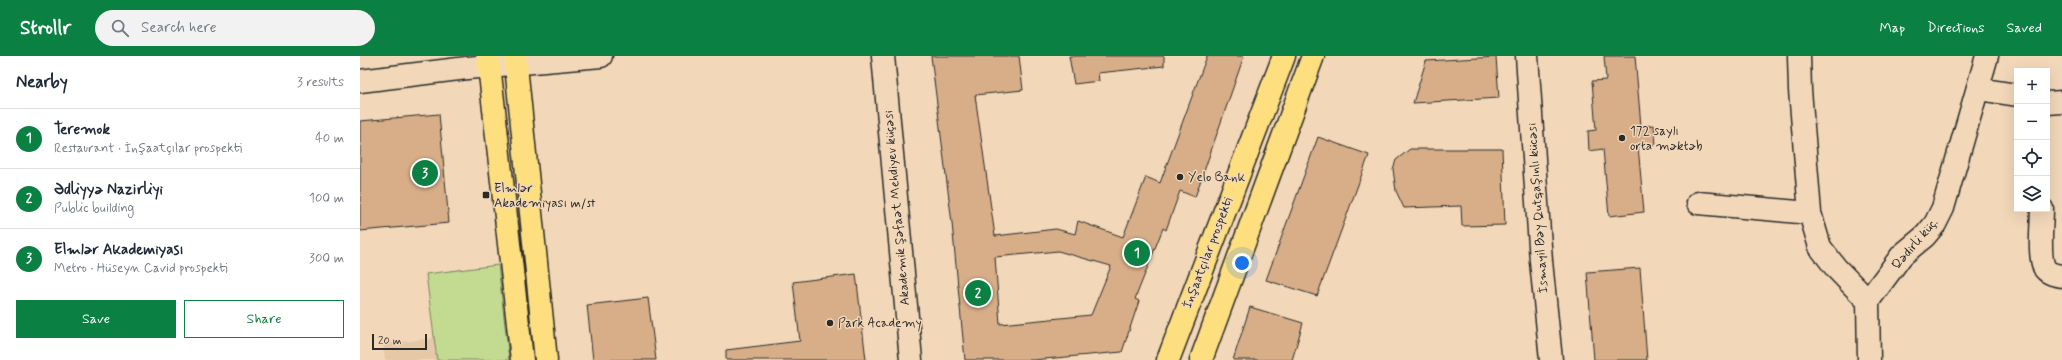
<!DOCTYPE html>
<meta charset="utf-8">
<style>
:root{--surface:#fff;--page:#f2f2f3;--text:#1f2937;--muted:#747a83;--line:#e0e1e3;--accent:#0b8043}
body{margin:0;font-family:Mynerve,sans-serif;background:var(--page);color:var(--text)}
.controls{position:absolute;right:12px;top:12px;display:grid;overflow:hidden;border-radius:0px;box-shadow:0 4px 16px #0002}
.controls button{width:36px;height:36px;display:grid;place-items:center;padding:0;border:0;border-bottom:1px solid var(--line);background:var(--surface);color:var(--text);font:20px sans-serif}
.scale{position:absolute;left:12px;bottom:10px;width:55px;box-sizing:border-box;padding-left:4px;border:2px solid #2b2b2b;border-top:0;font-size:11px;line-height:14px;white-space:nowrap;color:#2b2b2b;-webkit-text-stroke:3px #f2d8b9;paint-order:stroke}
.you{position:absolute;left:882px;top:207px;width:14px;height:14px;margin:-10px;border:3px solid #fff;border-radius:50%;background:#1a73e8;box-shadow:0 0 0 6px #1a73e833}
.badge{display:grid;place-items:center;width:26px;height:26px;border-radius:50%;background:var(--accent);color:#fff;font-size:13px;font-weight:700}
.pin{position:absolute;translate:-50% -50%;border:2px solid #fff;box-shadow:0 1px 4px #0006}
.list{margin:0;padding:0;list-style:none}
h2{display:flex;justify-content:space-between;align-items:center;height:52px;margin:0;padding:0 16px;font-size:17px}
h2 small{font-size:13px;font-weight:400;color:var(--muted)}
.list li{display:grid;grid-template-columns:26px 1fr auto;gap:12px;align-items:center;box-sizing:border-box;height:60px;padding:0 16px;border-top:1px solid var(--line)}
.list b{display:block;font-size:15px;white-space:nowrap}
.list p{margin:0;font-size:13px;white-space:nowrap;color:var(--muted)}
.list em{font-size:13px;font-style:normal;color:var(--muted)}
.actions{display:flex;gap:8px;padding:12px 16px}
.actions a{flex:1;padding:9px 0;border:1px solid var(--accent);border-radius:0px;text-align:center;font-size:14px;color:var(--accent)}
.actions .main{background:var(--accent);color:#fff}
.icon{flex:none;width:22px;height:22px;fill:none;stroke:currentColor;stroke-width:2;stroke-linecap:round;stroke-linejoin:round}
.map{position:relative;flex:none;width:1702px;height:304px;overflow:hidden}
header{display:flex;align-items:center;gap:24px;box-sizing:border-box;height:56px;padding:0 20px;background:var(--accent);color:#fff}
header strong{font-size:19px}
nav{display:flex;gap:22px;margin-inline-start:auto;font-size:14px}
.search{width:280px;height:36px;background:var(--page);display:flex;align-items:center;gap:10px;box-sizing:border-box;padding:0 14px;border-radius:22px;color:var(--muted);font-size:15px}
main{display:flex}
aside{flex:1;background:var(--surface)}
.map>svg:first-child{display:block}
.built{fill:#e6c8a7}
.green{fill:#c3db91;stroke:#77835e}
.building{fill:#d7ae88;stroke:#2b2b2b;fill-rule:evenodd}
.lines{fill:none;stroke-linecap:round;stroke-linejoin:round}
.minor-casing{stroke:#2b2b2b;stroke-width:25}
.major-casing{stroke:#2b2b2b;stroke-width:25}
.minor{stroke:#f2d8b9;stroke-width:22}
.major{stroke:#fedf80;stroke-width:22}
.poi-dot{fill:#2b2b2b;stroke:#f2d8b9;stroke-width:1.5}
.labels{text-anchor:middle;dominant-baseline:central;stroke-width:3;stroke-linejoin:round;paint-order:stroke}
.poi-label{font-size:13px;fill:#2b2b2b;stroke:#f2d8b9;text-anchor:start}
.street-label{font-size:13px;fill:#2b2b2b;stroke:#f2d8b9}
</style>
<header>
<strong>Strollr</strong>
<div class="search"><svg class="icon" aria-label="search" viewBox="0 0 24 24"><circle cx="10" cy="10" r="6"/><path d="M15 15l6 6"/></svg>Search here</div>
<nav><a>Map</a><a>Directions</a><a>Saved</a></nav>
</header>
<main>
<aside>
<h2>Nearby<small>3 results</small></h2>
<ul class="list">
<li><span class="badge">1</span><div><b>Teremok</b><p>Restaurant · İnşaatçılar prospekti</p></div><em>40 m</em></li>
<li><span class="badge">2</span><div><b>Ədliyyə Nazirliyi</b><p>Public building</p></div><em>100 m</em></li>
<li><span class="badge">3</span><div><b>Elmlər Akademiyası</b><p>Metro · Hüseyn Cavid prospekti</p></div><em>300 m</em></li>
</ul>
<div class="actions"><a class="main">Save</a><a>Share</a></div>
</aside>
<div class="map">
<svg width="1702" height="304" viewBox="0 0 1702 304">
<rect width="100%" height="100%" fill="#f2d8b9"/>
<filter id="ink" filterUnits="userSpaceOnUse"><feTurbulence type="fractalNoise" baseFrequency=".025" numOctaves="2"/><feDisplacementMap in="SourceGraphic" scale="8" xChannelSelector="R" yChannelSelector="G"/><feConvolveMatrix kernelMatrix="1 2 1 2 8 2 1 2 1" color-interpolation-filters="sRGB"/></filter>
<g filter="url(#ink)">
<path class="built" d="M75 282 77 304H25L23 288Z"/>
<path class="green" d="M138 209 149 304H77L66 218Z"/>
<path class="building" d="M571 0H659L663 34 615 39 635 180 696 173 715 178 718 165 763 181 786 121 800 127 847 0H884L835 141 820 135 806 174 803 172 775 243 779 245 762 296 673 304H605L592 167ZM698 195 751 210 731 259 640 268 635 201Z
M709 0H804V10L738 17 739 25 714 28Z
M1244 0H1275L1281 70 1294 69 1296 88 1278 90 1284 156 1249 160 1243 93 1229 95 1228 75 1236 74 1232 25 1246 24Z
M1136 1 1139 42 1053 47 1066 5Z
M79 58 89 167 0 175V65Z
M958 81 1009 99 957 240 906 224Z
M1050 93H1142L1145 169 1102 170 1101 150 1044 152 1036 135 1033 113 1036 104Z
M1280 212 1287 304H1234L1227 216Z
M496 218 506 304H366V294L440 285 433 226Z
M288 242 296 304H233L227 249Z
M890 251 943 267 932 304H873Z"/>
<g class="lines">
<g class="minor-casing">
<path id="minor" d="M523 0 551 304
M1167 0 1181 205 1191 304
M1439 0 1440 34 1450 157 1460 191 1476 212 1508 245
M0 25 107 12 241 0
M1618 33 1657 39
M1687 47 1702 46
M1338 147 1450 157
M1682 153C1682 167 1678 202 1685 213 1689 218 1696 219 1702 220
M1509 304 1508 245 1542 199 1565 180 1575 168 1583 152 1627 0"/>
</g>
<g class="major-casing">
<path id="major" d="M128 0 162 304
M155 0 186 304
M808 304 924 0
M841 304 953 0"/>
</g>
<use href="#minor" class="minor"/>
<use href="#major" class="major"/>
</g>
</g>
<g class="poi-dot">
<circle cx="1262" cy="82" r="4"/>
<circle cx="820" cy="121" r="4"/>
<rect x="122" y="135" width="8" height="8" rx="2"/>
<circle cx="470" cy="267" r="4"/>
</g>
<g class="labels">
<g class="poi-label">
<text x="1270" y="75">172 saylı<tspan x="1270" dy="15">orta məktəb</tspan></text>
<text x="828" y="121">Yelo Bank</text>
<text x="134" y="132">Elmlər<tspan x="134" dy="15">Akademiyası m/st</tspan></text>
<text x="478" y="267">Park Academy</text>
</g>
<g class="street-label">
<text transform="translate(537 152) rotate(-95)">Akademik Şəfaət Mehdiyev küçəsi</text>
<text transform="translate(1178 152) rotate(-94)">İsmayil Bəy Qutqaşınlı kücəsi</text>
<text transform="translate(1555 188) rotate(-49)">Qədirli küç.</text>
<text transform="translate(848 197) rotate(-69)">İnşaatçılar prospekti</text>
</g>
</g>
</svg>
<div class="controls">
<button>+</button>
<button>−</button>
<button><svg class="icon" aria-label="locate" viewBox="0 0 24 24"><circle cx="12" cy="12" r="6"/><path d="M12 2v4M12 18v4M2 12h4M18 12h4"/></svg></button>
<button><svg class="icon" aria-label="layers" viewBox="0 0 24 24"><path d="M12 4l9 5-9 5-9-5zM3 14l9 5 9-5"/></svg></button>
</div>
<div class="scale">20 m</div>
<div class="you"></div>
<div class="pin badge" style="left:777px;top:197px">1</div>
<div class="pin badge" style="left:618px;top:237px">2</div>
<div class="pin badge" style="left:65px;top:117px">3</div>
</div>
</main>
